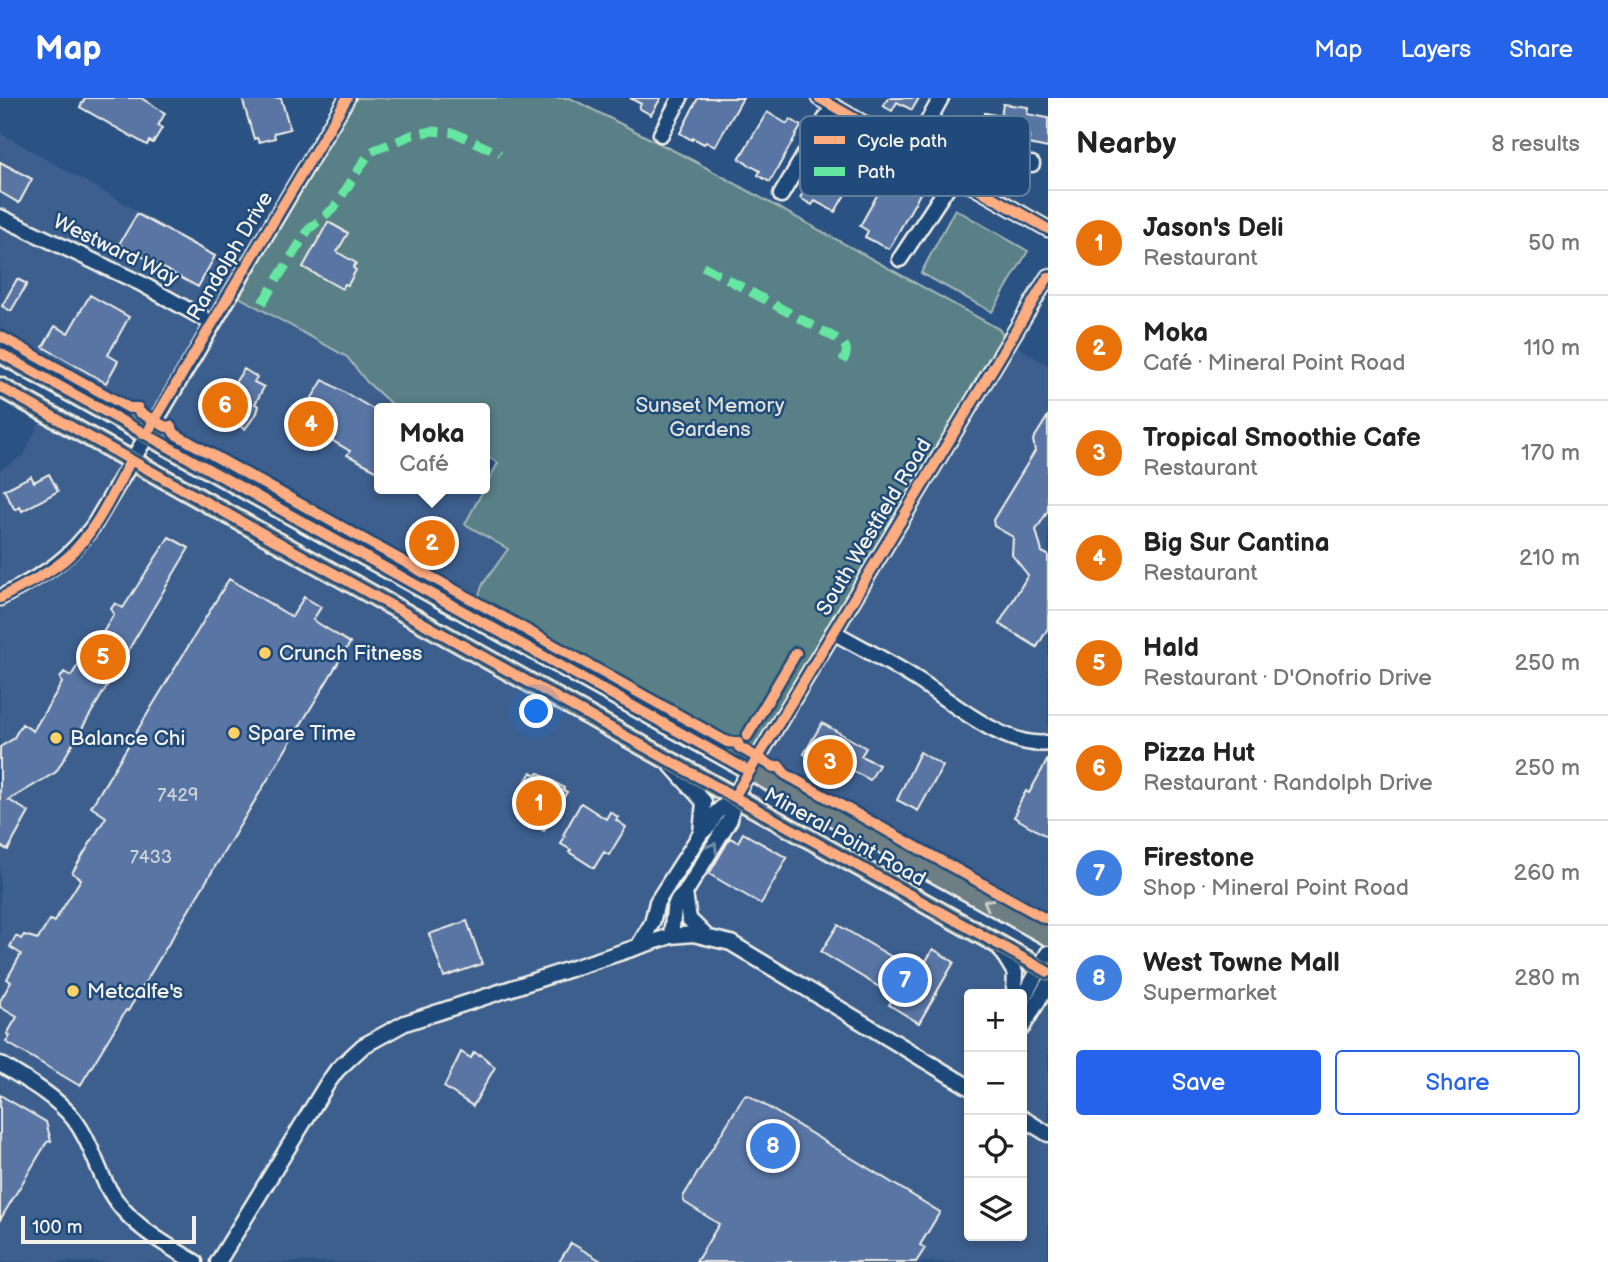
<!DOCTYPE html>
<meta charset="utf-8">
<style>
:root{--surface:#fff;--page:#f6f6f6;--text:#222;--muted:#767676;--line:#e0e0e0;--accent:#2563eb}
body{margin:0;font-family:"Balsamiq Sans",sans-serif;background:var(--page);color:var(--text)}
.controls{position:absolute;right:21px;bottom:21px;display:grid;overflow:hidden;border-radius:7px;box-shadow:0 4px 10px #0003}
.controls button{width:63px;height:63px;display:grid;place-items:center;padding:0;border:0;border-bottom:2px solid var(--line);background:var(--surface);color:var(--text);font:35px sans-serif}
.scale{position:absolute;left:21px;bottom:18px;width:175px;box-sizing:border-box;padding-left:7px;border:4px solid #f4f1e8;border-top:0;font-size:19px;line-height:24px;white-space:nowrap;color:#f4f1e8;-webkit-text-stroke:5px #1f4a7a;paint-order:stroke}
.you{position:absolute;left:537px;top:614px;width:24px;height:24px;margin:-18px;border:5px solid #fff;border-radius:50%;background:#1a73e8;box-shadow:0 0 0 10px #1a73e833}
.badge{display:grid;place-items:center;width:46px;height:46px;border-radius:50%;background:var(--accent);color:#fff;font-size:23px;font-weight:700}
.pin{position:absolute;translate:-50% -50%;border:4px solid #fff;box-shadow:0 2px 7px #0006}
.popup{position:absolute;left:374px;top:305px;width:116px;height:91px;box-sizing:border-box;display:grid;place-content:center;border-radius:7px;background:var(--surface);filter:drop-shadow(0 2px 5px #0005);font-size:23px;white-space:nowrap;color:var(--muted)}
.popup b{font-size:26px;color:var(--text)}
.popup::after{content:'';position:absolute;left:50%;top:100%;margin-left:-14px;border:14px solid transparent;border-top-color:var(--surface)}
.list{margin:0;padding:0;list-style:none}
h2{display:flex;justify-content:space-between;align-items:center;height:91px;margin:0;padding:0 28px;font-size:30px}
h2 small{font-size:23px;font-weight:400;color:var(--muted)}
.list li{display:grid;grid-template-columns:46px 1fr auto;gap:21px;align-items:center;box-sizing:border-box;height:105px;padding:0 28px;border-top:2px solid var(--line)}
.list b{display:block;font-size:26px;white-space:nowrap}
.list p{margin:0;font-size:23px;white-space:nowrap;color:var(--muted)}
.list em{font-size:23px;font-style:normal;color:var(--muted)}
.actions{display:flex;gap:14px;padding:21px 28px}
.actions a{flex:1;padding:16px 0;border:2px solid var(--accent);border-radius:7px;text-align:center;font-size:24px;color:var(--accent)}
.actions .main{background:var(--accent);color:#fff}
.icon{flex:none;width:38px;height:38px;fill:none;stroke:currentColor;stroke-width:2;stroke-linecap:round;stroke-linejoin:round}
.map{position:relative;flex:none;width:1048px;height:1164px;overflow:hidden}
header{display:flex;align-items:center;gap:42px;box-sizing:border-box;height:98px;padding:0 35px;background:var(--accent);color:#fff}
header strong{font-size:33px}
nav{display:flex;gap:38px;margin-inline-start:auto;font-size:24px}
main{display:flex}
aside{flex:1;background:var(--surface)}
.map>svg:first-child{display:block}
.built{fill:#3c5f8e;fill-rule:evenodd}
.green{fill:#588086;stroke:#a6b8b7;stroke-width:2}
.building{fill:#5975a4;stroke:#f4f1e8;stroke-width:2}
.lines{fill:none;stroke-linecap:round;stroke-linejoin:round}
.minor-casing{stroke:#f4f1e8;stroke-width:19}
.major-casing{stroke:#f4f1e8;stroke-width:23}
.minor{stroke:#1f4a7a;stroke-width:14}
.major{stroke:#6d7e84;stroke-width:18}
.quiet{stroke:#66e7a1;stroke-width:9;stroke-dasharray:18 9;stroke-linecap:butt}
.cycleway-casing{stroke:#1f4a7a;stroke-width:15}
.cycleway{stroke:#ffac80;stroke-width:10}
.oneway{stroke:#748da6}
.oneway2{stroke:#ccceca}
.poi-dot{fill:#ffd166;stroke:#1f4a7a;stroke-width:2.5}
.labels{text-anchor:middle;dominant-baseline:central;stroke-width:5;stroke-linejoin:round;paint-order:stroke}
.number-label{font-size:18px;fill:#cdd2d7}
.street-label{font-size:21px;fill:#f4f1e8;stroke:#1f4a7a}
.park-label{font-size:21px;fill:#dde0d9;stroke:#1f4a7a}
.poi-label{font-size:21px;fill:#f4f1e8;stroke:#1f4a7a;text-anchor:start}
.key{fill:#1f4a7a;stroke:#5f7c9b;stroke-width:2}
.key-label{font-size:19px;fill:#f4f1e8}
</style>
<header>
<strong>Map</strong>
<nav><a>Map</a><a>Layers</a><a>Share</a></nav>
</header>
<main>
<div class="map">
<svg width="1048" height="1164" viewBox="0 0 1048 1164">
<rect width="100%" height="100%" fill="#2a5282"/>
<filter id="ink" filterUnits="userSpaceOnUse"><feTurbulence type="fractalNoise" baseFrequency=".0143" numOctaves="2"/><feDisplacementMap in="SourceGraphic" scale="14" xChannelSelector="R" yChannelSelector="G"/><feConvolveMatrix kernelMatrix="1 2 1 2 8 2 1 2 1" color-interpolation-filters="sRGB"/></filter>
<g filter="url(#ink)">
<path class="built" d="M0 35 244 173 231 195 347 259 367 284 389 304 400 310H380V391H484L465 426 508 451 483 486 471 519 0 255Z
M1009 244 1048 267V838L749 673Z
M45 313 229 418 224 428 1048 887V1164H0V372L24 357ZM969 896H1022V1138H969Z"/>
<path class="green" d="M347 0H570L694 63 999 231 1009 244 749 673 471 519 483 486 508 451 465 426 498 365 485 357V310H400L389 304 367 284 347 259 230 194Z
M955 111 1028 153 992 214 921 175Z"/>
<path class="building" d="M85 0H141L165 15 158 28 162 30 153 45 149 43 147 47 80 9Z
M242 0H281L290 31 274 35 275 40 259 44 257 40 254 41Z
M630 0H661L651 17 639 10 641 6Z
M698 0H743L715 49 706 44 704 46 693 40 692 42 680 35Z
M888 0H919L912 12 897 4 892 13 883 8Z
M1003 6 1028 9 1027 16 1048 20V50L1028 46 1030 37 997 30 995 39 990 38 987 54 974 52 985 15 1001 18Z
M767 14 787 26 790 21 801 28 770 84 758 77 760 73 739 61Z
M832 45 844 51 841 56 862 67 835 114 815 103 812 107 800 100Z
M0 64 32 81 19 105 0 94Z
M886 81 907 92 909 88 921 94 889 151 865 139 868 133 860 128Z
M137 116 215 158 198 189 119 146Z
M328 124 348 135 337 154 356 165 353 170 356 172 348 187 345 186 342 191 303 169Z
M17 181 27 186 11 213 2 208Z
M90 197 129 219 108 257 118 263 106 285 43 249 55 228 68 235Z
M244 271 257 279 254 284 264 289 255 306 259 308 257 315 245 331 213 311 229 282 234 286Z
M323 282 380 315V374L347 357 350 353 331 342 330 344 321 339 319 342 297 330 302 320 300 319Z
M1048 318V413L1036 432 1042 454 1048 457V530L1037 549 999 526 1028 477 1012 457 1013 439 994 428 993 422 1035 353 1033 342Z
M49 376 58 393 22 413 20 409 15 412 4 392 31 378 34 384Z
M169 439 189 450 56 674 9 702 29 714 8 752 0 748V649L13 641 22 626 33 633 62 585 60 580 64 574 71 578 88 551 85 546 89 539 97 544 114 516 111 511 115 505 123 510Z
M229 481 292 519 304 499 321 509 313 522 350 545 128 913 126 912 80 988 6 944 10 938 7 936 17 919 0 909V903L11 884 7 881 21 856 10 849 16 838 21 841 24 837 38 841 50 822 54 824 81 781 72 775 106 719 91 709Z
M822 625 866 650 861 658 879 667 870 682 853 673 848 681 804 656Z
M920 654 943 668 918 713 897 702Z
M1048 661V739L1014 719 1018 712 1016 711 1026 693 1029 695Z
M531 674 537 677 539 675 564 690 563 692 567 694 544 733 515 716 521 707 514 703Z
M581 705 606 721 610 714 618 719 616 722 626 729 609 757 604 754 594 770 569 754 571 752 561 746 565 738 563 737Z
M743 735 787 760 761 806 709 776 730 740 738 744Z
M467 823 482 866 444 879 429 836Z
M838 827 919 875 933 851 954 864 919 925 889 907 894 898 821 854Z
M461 954 471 960 474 954 479 957 480 956 495 969 473 1008 444 989Z
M0 997 46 1024 51 1043 47 1044 0 1122Z
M748 997 940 1114 920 1147 925 1150 916 1164H696L719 1126 684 1104 683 1099 744 998Z
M571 1145 603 1164H559Z"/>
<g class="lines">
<g class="minor-casing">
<path id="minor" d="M819 0 1048 131
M661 36 680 0
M911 54 941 0
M972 88C990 59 1001 64 1032 66
M781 97 833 8
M0 119 140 185 212 225
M900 161 954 79
M0 500C43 476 64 468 94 427L347 0
M833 534C862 550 891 565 918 582 952 604 1006 651 1048 645
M670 666 704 704 701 735
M685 795 689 821 706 838
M671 838 674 811 677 803 685 795 730 721 734 699 1048 179
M639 847 652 825 657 804 701 735 709 728 717 714 734 699
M998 847 1015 875 1014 896
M1022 902 1048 855
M1022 930 1048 886
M0 966C26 982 54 997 73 1020 89 1040 95 1065 107 1088 125 1124 161 1144 195 1164
M1022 1020 1048 1036
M218 1164 327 986 337 972 363 948 405 925 671 838 693 836 731 845 969 989"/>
</g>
<g class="major-casing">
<path id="major" d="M0 255 1048 838
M0 289 1048 874"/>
</g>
<use href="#minor" class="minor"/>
<use href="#major" class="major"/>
<path class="quiet" d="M703 168 841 243C851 252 845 259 840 269
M262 205 309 131 334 110 370 54 412 37 433 33 455 35 500 56"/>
<g class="cycleway-casing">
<path id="cycleway" d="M819 0 1048 131
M0 238 129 310H138L139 314 166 329 170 328 175 336 727 644 738 645 739 649 774 669 779 668 785 676 1044 820H1048
M0 255 749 673
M0 289 1048 874
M150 330 347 0
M0 500C24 487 49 476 69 458 96 433 113 394 131 362
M747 638 796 555
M734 699 1048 179"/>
</g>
<use href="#cycleway" class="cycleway"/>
</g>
<defs><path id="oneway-chevron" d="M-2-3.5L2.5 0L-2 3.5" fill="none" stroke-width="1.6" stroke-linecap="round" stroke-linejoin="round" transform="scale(1.75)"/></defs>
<use class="oneway" href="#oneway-chevron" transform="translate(713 749) rotate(-59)"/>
<use class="oneway2" href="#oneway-chevron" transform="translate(988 805) rotate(-151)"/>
</g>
<g class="poi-dot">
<circle cx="265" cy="555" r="7"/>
<circle cx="234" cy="635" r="7"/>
<circle cx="56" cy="640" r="7"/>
<circle cx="73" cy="893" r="7"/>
</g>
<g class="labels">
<g class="number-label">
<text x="178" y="697">7429</text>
<text x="151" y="759">7433</text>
</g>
<g class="street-label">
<text transform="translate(116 152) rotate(26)">Westward Way</text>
<text transform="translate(230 158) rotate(-59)">Randolph Drive</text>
<text transform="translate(874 429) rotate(-59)">South Westfield Road</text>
<text transform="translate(845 739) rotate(29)">Mineral Point Road</text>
</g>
<g class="park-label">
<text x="710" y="307">Sunset Memory<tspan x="710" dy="24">Gardens</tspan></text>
</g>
<g class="poi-label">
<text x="279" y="555">Crunch Fitness</text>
<text x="248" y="635">Spare Time</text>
<text x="70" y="640">Balance Chi</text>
<text x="87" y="893">Metcalfe's</text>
</g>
</g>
<rect x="800" y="18" width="230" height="80" rx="10" class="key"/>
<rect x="814" y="38" width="31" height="8" fill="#ffac80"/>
<rect x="814" y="69" width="31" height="9" fill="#66e7a1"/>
<g class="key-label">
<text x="857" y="49">Cycle path</text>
<text x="857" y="80">Path</text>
</g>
</svg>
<div class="controls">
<button>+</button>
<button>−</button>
<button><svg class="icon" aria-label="locate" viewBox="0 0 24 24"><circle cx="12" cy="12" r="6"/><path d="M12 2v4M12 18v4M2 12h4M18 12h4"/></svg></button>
<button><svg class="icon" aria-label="layers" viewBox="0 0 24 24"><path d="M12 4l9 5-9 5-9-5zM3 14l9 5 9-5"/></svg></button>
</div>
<div class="scale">100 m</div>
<div class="you"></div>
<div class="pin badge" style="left:539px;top:705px;background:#e8710a">1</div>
<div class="pin badge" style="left:432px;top:445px;background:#e8710a">2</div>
<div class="popup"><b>Moka</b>Café</div>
<div class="pin badge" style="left:830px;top:664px;background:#e8710a">3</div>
<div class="pin badge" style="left:311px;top:326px;background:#e8710a">4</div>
<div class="pin badge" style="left:103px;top:559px;background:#e8710a">5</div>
<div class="pin badge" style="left:225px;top:307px;background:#e8710a">6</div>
<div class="pin badge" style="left:905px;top:882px;background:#3f7fe0">7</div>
<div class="pin badge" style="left:773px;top:1048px;background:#3f7fe0">8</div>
</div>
<aside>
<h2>Nearby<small>8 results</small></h2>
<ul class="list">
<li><span class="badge" style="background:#e8710a">1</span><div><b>Jason's Deli</b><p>Restaurant</p></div><em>50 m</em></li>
<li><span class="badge" style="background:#e8710a">2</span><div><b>Moka</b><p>Café · Mineral Point Road</p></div><em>110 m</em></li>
<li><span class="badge" style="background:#e8710a">3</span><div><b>Tropical Smoothie Cafe</b><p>Restaurant</p></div><em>170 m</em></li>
<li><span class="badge" style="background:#e8710a">4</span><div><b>Big Sur Cantina</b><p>Restaurant</p></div><em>210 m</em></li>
<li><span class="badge" style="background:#e8710a">5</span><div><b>Hald</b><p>Restaurant · D'Onofrio Drive</p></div><em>250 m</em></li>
<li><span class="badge" style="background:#e8710a">6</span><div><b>Pizza Hut</b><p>Restaurant · Randolph Drive</p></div><em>250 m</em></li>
<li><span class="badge" style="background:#3f7fe0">7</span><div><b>Firestone</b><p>Shop · Mineral Point Road</p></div><em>260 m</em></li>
<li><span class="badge" style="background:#3f7fe0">8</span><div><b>West Towne Mall</b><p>Supermarket</p></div><em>280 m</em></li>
</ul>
<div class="actions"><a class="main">Save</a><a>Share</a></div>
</aside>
</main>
